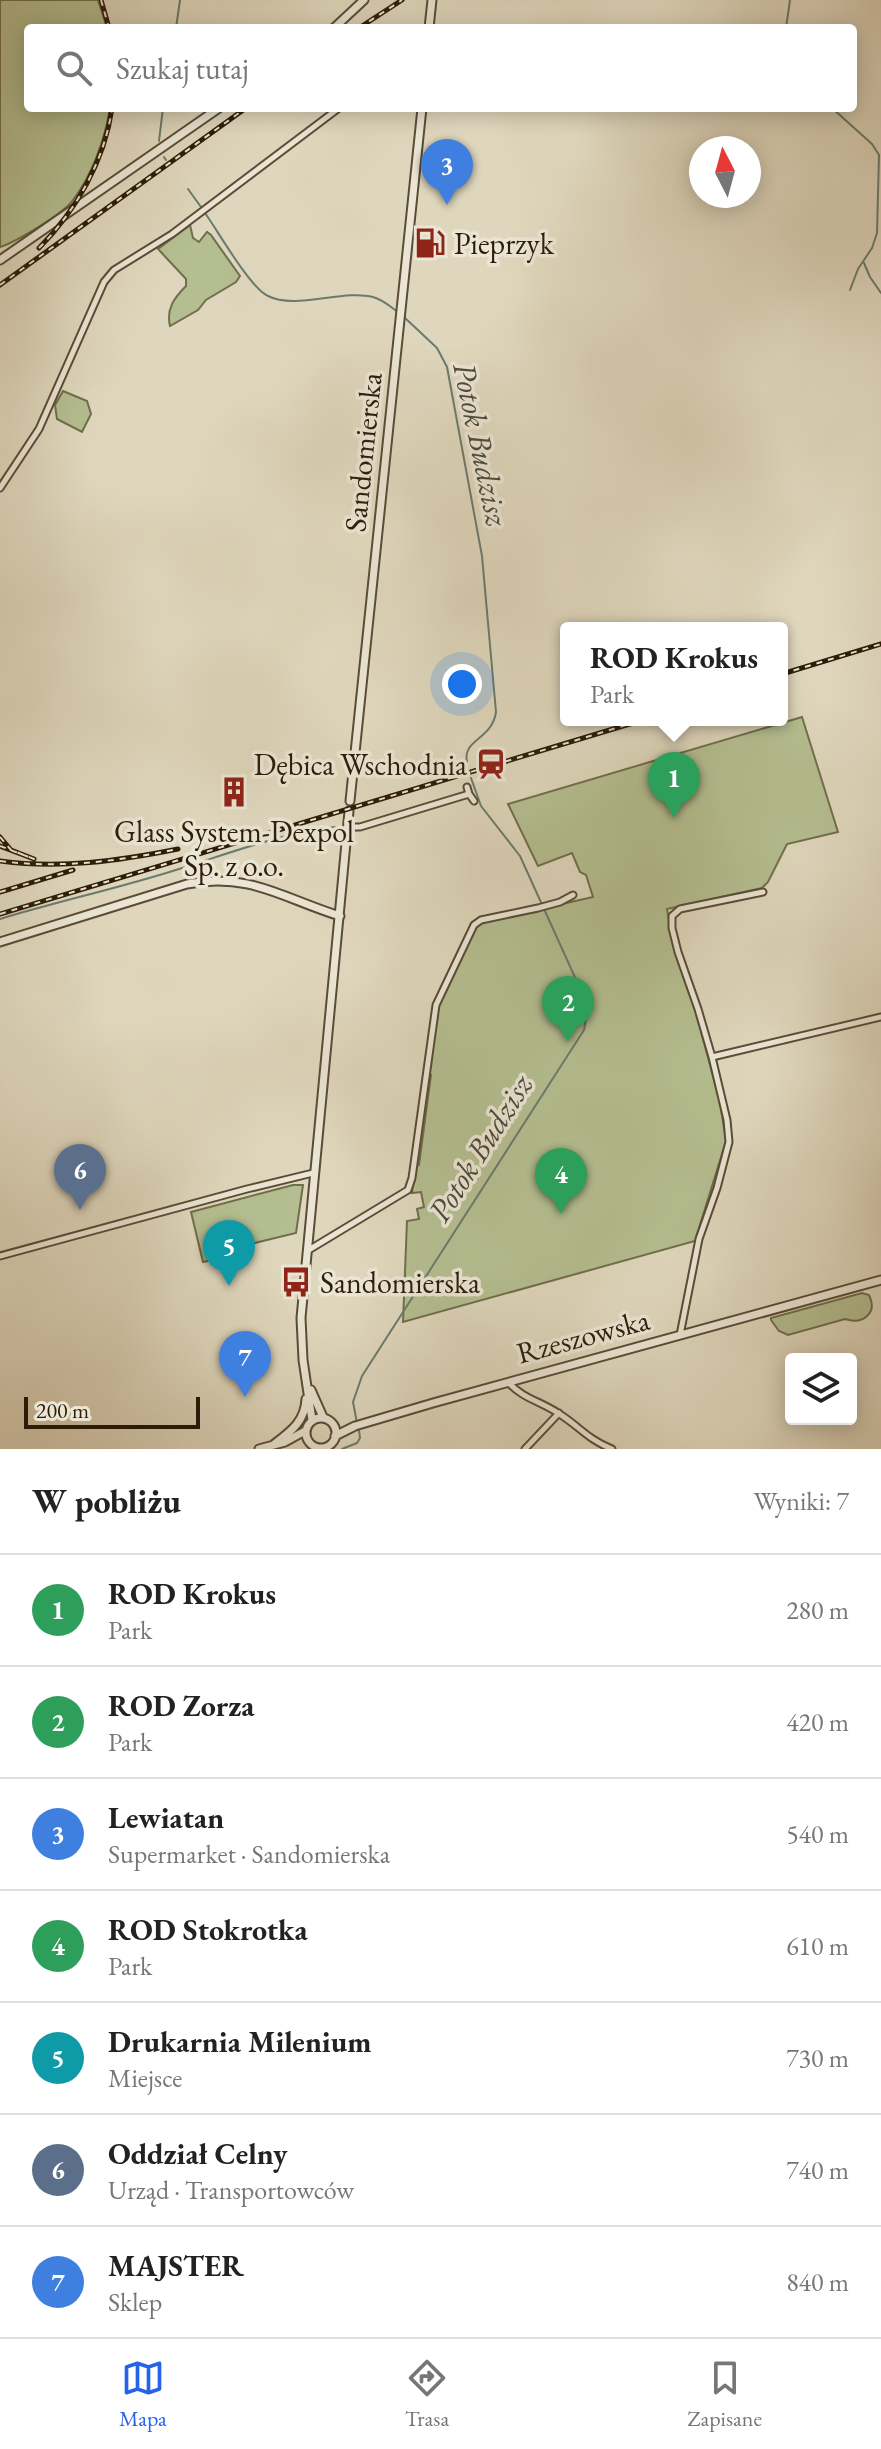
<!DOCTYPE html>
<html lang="pl">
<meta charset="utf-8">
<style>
:root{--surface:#fff;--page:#f6f6f6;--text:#222;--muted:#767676;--line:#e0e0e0;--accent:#2563eb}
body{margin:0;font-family:"EB Garamond",serif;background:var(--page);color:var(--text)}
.controls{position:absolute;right:24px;bottom:24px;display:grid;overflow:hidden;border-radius:8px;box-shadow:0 4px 20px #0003}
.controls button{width:72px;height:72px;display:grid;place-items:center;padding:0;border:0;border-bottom:2px solid var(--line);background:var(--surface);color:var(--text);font:40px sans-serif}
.compass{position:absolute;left:689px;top:136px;width:72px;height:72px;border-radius:50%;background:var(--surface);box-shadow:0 4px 20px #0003;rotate:354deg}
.scale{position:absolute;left:24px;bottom:20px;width:176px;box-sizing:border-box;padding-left:8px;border:4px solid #2d1d08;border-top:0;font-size:22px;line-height:28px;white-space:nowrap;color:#2d1d08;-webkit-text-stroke:6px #eae5d4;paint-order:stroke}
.you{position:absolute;left:462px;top:684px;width:28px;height:28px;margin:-20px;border:6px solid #fff;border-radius:50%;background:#1a73e8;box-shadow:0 0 0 12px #1a73e833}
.badge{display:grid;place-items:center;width:52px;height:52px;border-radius:50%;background:var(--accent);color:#fff;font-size:26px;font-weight:700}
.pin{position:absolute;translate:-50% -66px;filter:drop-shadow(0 2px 4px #0008)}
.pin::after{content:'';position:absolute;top:42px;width:28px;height:24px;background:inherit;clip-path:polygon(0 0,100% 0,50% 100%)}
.popup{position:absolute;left:560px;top:622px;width:228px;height:104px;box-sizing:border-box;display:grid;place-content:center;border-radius:8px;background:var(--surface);filter:drop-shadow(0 2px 6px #0005);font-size:26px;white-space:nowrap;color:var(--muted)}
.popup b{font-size:30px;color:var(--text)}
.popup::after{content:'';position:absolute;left:50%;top:100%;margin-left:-16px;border:16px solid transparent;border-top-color:var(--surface)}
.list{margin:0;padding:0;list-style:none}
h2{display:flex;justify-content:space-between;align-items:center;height:104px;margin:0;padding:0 32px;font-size:34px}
h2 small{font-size:26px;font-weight:400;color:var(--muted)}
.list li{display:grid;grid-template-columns:52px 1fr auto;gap:24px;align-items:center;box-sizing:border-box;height:112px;padding:0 32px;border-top:2px solid var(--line)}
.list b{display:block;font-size:30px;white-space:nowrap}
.list p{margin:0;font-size:26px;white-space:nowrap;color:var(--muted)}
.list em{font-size:26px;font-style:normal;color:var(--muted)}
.icon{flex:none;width:44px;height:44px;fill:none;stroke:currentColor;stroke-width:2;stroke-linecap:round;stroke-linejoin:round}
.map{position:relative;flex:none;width:881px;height:1449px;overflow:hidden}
.search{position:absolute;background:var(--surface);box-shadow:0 4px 20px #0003;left:24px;right:24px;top:24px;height:88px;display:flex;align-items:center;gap:20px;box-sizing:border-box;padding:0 28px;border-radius:8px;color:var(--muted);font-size:30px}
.sheet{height:888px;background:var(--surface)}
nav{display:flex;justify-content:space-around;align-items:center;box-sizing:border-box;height:112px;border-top:2px solid var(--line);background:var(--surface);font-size:22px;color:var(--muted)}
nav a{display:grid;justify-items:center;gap:4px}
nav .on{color:var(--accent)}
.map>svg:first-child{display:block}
.green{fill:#b4be90;stroke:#706e4c;stroke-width:2}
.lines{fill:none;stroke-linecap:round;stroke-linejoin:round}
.stream{stroke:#6a7b6e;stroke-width:2}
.minor-casing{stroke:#5a4c35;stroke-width:9}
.tertiary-casing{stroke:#5a4c35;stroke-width:11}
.minor{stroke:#eae5d4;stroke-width:5}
.tertiary{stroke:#eae5d4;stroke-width:7}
.rail-casing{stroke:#2d1d08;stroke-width:5}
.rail{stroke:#eae5d4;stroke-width:2;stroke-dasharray:6;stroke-linecap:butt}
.labels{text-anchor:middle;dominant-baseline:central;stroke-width:7;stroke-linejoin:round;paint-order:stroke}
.poi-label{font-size:30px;fill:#2d1d08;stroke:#eae5d4;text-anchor:start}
.street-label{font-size:30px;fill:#2d1d08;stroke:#eae5d4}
.water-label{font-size:32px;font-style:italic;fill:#4c4c3b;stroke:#eae5d4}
</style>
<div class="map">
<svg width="881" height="1449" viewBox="0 0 881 1449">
<rect width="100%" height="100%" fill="#dfd7bd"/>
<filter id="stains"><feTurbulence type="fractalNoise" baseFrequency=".0025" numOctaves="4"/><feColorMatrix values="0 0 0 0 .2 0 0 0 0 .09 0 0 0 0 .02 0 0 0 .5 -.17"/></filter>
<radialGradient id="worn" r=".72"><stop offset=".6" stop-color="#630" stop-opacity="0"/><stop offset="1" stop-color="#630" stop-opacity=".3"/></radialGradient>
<path class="green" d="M0 0H98L107 28H28V108H110C105 139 92 175 73 200 63 214 16 242 0 247Z
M190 225 193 238 199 242 207 232 211 235 240 276 236 282 206 300 198 310 170 326C166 309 174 298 186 286V279L158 249Z
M63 391 87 401 91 414 82 432 57 419 55 405Z
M802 717 838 832 787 844 768 882 762 888 667 909 673 942 695 1009 720 1102 726 1141 695 1241 403 1322 407 1221 419 1219 417 1209 424 1207 421 1192 412 1193 415 1166 419 1165 431 1075 427 1074 438 1006 474 929 482 922 593 897 586 875 580 872 572 853 538 866 508 804Z
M293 1185H303L296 1233 238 1247 239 1254 203 1262 191 1212Z
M862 1293 869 1295C878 1313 863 1325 845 1319L788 1335 779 1331 771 1320V1318Z"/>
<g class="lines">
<path class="stream" d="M176 28 180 0
M786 28 790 0
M832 108 872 144 879 155 877 233 872 248 858 269 850 290
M159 141 163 108
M164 157 166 160
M188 189 201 207
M205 213C218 231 250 288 268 296 295 310 344 289 373 297 382 299 391 307 399 313
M864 263 870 277 881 293
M404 317 437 348 447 367 482 556 496 712C492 740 462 739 467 762
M0 919C59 901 120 888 179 869 230 853 282 833 335 827
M357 1423 353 1402 362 1376 584 1030 587 1012 583 995 520 856 481 806 471 778
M342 1449 357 1443 360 1438 359 1430"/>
<g class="minor-casing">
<path id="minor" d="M0 488 39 429 104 282 114 270 172 234 339 108
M469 794 474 801
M348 827H360L469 794 467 787
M712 1057 881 1017
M307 1251 408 1190 412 1178 436 1005 474 925 481 920 538 908 560 902 573 895
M0 1256 247 1189 313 1173
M680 1335 699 1239 717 1188 729 1142 727 1120 712 1057 698 1009 678 952 672 928V916L680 909 763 892
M509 1383C522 1398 542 1402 558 1413 579 1426 587 1439 612 1449
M525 1449 559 1413"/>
</g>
<g class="tertiary-casing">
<path id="tertiary" d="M334 28 364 0
M429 28 432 0
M0 260 219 108
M350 801 422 108
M0 942 187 884C250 872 282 898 340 916
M311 1390 323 1417
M306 1433a15 15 0 1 1 30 0a15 15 0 1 1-30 0Z
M312 1420 303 1360 301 1318 349 811
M335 1436 355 1426 433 1403 881 1280
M273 1445C290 1432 305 1422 306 1399
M259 1449 285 1442 305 1431"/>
</g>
<use href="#minor" class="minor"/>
<use href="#tertiary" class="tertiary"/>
<g class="rail-casing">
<path id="rail" d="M101 0 109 28
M359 28 402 0
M39 248C76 211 105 160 112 108
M0 285 246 108
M782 674 881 644
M0 837 11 850 34 859 0 846
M0 861C61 869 118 861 178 849
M0 892 73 870
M0 914 643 720"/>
</g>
<use href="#rail" class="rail"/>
</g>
<defs>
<g id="fuel-bare" transform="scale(2.4)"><path d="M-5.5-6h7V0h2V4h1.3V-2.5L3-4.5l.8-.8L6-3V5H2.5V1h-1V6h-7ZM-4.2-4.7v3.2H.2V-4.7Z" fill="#8f2418" stroke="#eae5d4" stroke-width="2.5" paint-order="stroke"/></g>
<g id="station-bare" transform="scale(2.4)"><path d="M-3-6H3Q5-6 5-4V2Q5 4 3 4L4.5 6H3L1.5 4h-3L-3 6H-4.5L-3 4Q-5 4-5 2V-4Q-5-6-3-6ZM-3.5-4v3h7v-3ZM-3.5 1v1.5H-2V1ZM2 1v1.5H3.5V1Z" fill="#8f2418" stroke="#eae5d4" stroke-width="2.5" paint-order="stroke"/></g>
<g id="building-bare" transform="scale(2.4)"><path d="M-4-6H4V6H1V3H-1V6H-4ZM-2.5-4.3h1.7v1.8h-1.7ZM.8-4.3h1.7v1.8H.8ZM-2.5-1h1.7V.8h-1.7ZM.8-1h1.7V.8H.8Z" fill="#8f2418" stroke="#eae5d4" stroke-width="2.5" paint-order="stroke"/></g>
<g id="bus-bare" transform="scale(2.4)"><path d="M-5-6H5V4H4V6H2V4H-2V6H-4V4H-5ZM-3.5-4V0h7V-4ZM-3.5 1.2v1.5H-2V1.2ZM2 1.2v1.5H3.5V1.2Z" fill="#8f2418" stroke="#eae5d4" stroke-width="2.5" paint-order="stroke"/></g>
</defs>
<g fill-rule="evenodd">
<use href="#fuel-bare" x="430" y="243"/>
<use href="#station-bare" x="491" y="764"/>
<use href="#building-bare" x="234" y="792"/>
<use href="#bus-bare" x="296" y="1282"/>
</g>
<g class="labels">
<g class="poi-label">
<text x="454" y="243">Pieprzyk</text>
<text x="467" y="764" text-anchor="end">Dębica Wschodnia</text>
<text x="234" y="831" text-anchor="middle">Glass System-Dexpol<tspan x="234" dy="34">Sp. z o.o.</tspan></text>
<text x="320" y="1282">Sandomierska</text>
</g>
<g class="street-label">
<text transform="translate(363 452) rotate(-84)">Sandomierska</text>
<text transform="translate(583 1336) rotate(-15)">Rzeszowska</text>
</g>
<g class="water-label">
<text transform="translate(481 444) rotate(78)">Potok Budzisz</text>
<text transform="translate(480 1148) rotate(-58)">Potok Budzisz</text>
</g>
</g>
<rect width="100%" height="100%" filter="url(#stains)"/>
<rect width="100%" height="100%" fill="url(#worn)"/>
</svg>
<div class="controls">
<button><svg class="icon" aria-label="layers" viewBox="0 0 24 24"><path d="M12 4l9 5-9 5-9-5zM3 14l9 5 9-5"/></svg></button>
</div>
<svg class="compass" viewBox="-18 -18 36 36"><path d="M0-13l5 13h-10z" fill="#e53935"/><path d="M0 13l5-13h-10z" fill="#767676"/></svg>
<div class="scale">200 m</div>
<div class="you"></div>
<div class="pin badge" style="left:674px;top:818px;background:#2e9e5b">1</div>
<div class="popup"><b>ROD Krokus</b>Park</div>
<div class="pin badge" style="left:568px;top:1042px;background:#2e9e5b">2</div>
<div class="pin badge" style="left:447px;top:205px;background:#3f7fe0">3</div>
<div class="pin badge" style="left:561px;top:1214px;background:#2e9e5b">4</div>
<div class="pin badge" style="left:229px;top:1286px;background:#0f9aa8">5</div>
<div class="pin badge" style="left:80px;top:1210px;background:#5c6f8a">6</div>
<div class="pin badge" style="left:245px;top:1397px;background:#3f7fe0">7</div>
<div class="search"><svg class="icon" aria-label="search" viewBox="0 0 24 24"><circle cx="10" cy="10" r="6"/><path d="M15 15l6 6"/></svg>Szukaj tutaj</div>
</div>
<section class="sheet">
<h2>W pobliżu<small>Wyniki: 7</small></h2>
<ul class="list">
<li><span class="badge" style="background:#2e9e5b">1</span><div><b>ROD Krokus</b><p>Park</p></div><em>280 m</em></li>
<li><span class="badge" style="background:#2e9e5b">2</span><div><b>ROD Zorza</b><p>Park</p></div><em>420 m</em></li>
<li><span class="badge" style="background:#3f7fe0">3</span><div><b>Lewiatan</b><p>Supermarket · Sandomierska</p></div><em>540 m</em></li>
<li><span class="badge" style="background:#2e9e5b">4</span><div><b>ROD Stokrotka</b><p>Park</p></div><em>610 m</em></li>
<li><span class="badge" style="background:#0f9aa8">5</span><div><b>Drukarnia Milenium</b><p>Miejsce</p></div><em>730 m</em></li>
<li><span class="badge" style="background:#5c6f8a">6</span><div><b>Oddział Celny</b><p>Urząd · Transportowców</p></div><em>740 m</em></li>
<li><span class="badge" style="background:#3f7fe0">7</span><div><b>MAJSTER</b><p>Sklep</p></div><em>840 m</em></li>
</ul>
</section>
<nav>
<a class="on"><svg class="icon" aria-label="map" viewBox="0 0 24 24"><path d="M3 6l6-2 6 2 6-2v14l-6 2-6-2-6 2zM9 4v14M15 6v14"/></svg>Mapa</a>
<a><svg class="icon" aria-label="directions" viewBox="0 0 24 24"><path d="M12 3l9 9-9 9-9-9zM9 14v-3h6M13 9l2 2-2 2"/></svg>Trasa</a>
<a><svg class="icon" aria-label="saved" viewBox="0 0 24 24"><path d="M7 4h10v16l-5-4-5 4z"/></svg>Zapisane</a>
</nav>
